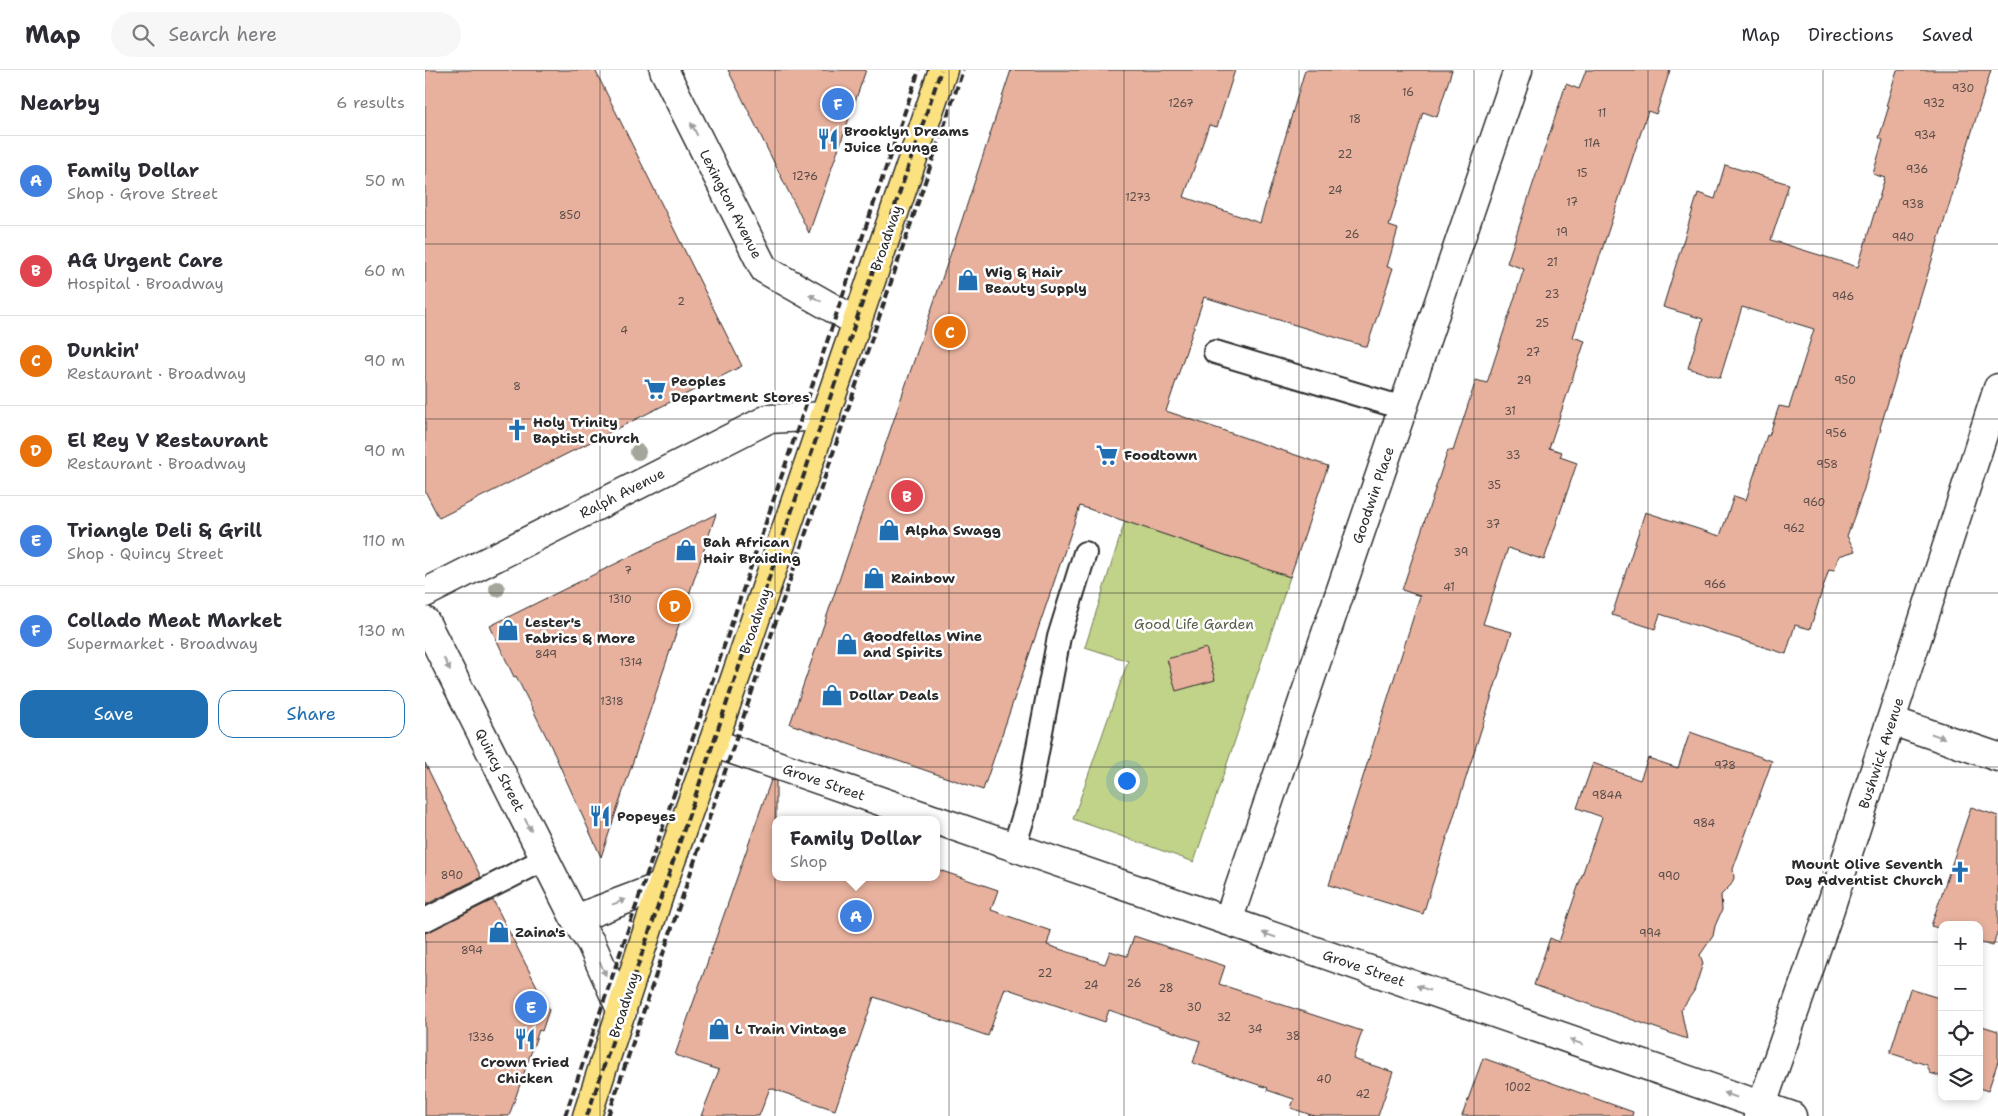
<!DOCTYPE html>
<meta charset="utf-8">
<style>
:root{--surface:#fff;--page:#f7f7f7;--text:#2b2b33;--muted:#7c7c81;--line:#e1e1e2;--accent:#1f6fb2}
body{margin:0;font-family:"Shantell Sans",sans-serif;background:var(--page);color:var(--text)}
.controls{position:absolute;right:15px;bottom:15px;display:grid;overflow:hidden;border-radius:10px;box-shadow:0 2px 8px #0003}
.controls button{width:45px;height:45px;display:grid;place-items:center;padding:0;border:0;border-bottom:1px solid var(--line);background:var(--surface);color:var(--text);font:25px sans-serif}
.you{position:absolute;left:701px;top:710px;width:18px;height:18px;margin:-12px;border:4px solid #fff;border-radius:50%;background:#1a73e8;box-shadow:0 0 0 8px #1a73e833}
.badge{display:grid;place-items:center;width:32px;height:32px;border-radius:50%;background:var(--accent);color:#fff;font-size:16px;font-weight:700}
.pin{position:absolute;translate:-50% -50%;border:2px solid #fff;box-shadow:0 1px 5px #0006}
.popup{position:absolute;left:347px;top:746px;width:168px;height:65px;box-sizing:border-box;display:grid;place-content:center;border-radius:10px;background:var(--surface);filter:drop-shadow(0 1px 4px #0005);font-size:16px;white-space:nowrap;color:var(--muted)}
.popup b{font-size:19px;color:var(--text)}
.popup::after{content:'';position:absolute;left:50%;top:100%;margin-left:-10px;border:10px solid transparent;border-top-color:var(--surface)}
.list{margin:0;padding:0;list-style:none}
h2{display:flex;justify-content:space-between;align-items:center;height:65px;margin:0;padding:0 20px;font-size:21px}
h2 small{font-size:16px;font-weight:400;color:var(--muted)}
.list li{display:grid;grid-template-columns:32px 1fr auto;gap:15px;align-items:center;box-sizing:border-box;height:90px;padding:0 20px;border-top:1px solid var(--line)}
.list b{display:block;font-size:19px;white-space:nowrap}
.list p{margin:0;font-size:16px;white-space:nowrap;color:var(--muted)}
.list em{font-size:16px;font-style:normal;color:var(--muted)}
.actions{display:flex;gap:10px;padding:15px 20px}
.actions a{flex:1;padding:11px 0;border:1px solid var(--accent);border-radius:15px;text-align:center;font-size:18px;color:var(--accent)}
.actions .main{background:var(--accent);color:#fff}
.icon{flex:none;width:28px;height:28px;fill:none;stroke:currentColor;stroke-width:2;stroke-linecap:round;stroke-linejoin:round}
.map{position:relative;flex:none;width:1573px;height:1046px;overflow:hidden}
header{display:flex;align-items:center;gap:30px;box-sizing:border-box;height:70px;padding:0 25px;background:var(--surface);border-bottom:1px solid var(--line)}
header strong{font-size:24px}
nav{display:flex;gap:28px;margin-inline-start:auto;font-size:18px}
.search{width:350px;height:45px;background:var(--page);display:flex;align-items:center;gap:12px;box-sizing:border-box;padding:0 18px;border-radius:28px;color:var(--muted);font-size:19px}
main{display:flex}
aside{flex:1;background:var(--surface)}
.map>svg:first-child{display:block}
.green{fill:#c1d388;stroke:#767f5a}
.building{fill:#e8b19e;stroke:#2b2b2b}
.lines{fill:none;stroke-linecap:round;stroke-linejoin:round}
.lane-casing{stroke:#2b2b2b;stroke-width:26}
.street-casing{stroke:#2b2b2b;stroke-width:31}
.secondary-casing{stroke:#2b2b2b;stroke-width:31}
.primary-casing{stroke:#2b2b2b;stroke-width:31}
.lane{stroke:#fff;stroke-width:22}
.street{stroke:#fff;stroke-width:28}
.secondary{stroke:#fff;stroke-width:28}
.primary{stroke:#fbe180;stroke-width:28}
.rail{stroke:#2b2b2b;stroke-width:4;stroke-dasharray:8 4;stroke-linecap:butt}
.tree{fill:#a3a69a}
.oneway{fill:#a0a0a0}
.grid{fill:none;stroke:#2b2b2b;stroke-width:1;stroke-opacity:0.55}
.labels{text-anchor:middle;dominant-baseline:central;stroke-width:5;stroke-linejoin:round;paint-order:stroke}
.number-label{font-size:11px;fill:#5a4c48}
.poi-label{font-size:14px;font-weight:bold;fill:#2b2b2b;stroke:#fff;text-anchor:start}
.street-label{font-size:14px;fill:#2b2b2b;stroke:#fff}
.park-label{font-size:14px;fill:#585d47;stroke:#fff}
</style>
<header>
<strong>Map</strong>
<div class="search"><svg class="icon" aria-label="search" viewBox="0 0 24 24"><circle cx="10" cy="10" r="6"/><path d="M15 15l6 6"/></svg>Search here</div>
<nav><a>Map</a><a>Directions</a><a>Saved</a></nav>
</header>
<main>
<aside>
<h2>Nearby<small>6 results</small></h2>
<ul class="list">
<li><span class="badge" style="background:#3f7fe0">A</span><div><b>Family Dollar</b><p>Shop · Grove Street</p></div><em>50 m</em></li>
<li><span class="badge" style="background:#e0444e">B</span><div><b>AG Urgent Care</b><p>Hospital · Broadway</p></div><em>60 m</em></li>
<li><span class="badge" style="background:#e8710a">C</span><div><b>Dunkin'</b><p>Restaurant · Broadway</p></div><em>90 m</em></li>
<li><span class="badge" style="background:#e8710a">D</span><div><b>El Rey V Restaurant</b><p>Restaurant · Broadway</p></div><em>90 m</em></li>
<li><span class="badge" style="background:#3f7fe0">E</span><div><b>Triangle Deli &amp; Grill</b><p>Shop · Quincy Street</p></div><em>110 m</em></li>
<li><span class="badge" style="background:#3f7fe0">F</span><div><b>Collado Meat Market</b><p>Supermarket · Broadway</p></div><em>130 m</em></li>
</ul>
<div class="actions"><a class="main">Save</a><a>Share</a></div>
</aside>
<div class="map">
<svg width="1573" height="1046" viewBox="0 0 1573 1046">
<rect width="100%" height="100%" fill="#fff"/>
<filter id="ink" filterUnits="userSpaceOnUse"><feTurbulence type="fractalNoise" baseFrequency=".02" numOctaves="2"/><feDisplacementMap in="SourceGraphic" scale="10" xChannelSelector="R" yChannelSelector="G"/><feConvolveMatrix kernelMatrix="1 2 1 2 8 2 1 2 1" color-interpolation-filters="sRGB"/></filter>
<g filter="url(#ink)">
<path class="green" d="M700 451 865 507 769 792 648 749 703 591 660 577Z"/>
<path class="building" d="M0 0H170L317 296 14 448 0 421Z
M303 0H441L384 163 320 34Z
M586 0H810L792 57 784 55 759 127 835 153 880 0H1027L1012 47 998 42 964 156 973 159 962 197 968 198 942 277 779 227 741 341 903 396 865 507 655 436 558 720 365 654 536 153Z
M1161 0H1245L1231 44 1223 41 1148 267 1160 271 1124 378 1137 382 1135 387 1152 393 1119 490 1083 478 1058 554 1087 562 998 844 904 815 995 526 977 520 1023 380 1028 381 1051 310 1062 313 1099 199 1082 193 1141 14 1154 19Z
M1472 0H1566L1455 358 1456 359 1438 422 1422 466 1430 481 1414 486 1409 500 1404 499 1385 559 1370 555 1361 584 1235 544 1230 559 1187 545 1220 442 1295 466 1309 426 1321 430 1342 365 1344 366 1354 336 1364 338 1389 259 1317 237 1295 308 1263 298 1278 249 1238 237 1273 123 1290 129 1300 95 1364 114 1346 170 1433 197 1460 108 1448 104 1458 70 1454 68 1464 36H1461Z
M291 444 243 587 176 787 124 672 91 606 89 607 65 556Z
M781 578 790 610 751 621 742 589Z
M1265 662 1347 691 1308 799 1309 808 1306 815 1296 825 1297 840 1290 856 1288 866 1275 885 1278 893 1269 921 1256 940 1262 969 1109 915 1125 868 1134 872 1177 747 1152 738 1168 693 1215 710 1223 688 1253 698Z
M0 693 56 807 0 835Z
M346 710 351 711V807H511V799L573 820 566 840 626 861 622 875 680 894 685 881 702 886 709 866 800 896 794 914 937 961 928 989 968 1002 953 1046H889L866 1038 869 1029 842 1020 843 1018 768 993 775 971 684 940 680 952 580 918 563 966 449 927 410 1040 345 1018 334 1046H276L294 1000 250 985Z
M1546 737 1573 746V860L1568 876 1554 872V855H1517V859L1506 856Z
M68 830 124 940 117 961 114 960 84 1046H0V863Z
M1485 919 1517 929V1007L1505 1003 1502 995 1465 983Z
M1554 955 1573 961V991L1563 1021 1554 1018Z
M1058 988 1208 1042 1207 1046H1037Z"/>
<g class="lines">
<g class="lane-casing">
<path id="lane" d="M790 282 978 338
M589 777 602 735 634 567 660 483
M0 850 120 789"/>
</g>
<g class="street-casing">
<path id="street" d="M239 0 339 199 432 252
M0 523 343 349 401 346
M0 551 150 849 166 873 197 942
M1467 651 1573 687
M288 673 510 750
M511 750 1367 1046
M150 849 237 816
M803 851 1093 0"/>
</g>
<g class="secondary-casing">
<path id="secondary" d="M1333 1046 1403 845 1573 318"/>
</g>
<g class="primary-casing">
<path id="primary" d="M162 1046 237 816 288 673 518 0"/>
</g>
<use href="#lane" class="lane"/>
<use href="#street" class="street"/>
<use href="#secondary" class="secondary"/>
<use href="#primary" class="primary"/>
<path class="rail" d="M140 1046 494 0
M162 1046 516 0
M183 1046 538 0"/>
</g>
<g class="tree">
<circle cx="213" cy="382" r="8"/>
<circle cx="72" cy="519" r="8"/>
</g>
<defs><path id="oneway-solid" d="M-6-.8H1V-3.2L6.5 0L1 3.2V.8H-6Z" transform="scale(1.25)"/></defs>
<g class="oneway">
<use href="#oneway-solid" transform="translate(269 59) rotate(-117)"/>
<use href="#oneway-solid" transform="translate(390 228) rotate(-150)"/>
<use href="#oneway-solid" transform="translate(22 594) rotate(63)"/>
<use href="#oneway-solid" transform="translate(1513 666) rotate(19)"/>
<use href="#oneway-solid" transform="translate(103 755) rotate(63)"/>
<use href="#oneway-solid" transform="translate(194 832) rotate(-20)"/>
<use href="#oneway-solid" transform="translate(844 865) rotate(-161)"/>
<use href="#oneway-solid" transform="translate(178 899) rotate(66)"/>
<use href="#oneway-solid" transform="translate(998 918) rotate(-161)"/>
<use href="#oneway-solid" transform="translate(1151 972) rotate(-161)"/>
<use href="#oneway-solid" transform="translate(1305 1025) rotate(-161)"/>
</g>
</g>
<path class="grid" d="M175 0V1046M350 0V1046M524 0V1046M699 0V1046M874 0V1046M1049 0V1046M1223 0V1046M1398 0V1046M0 174H1573M0 349H1573M0 523H1573M0 697H1573M0 872H1517M1554 872H1573"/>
<defs>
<g id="restaurant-bare" transform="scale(1.725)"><path d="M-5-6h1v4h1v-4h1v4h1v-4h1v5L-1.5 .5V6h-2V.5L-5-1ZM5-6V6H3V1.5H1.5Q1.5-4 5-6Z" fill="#1f6fb2" stroke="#fff" stroke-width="2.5" paint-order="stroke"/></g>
<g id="shop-bare" transform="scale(1.725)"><path d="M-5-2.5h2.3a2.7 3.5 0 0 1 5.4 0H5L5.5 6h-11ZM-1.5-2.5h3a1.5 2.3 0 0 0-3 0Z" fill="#1f6fb2" stroke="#fff" stroke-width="2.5" paint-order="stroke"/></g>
<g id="supermarket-bare" transform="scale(1.725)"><path d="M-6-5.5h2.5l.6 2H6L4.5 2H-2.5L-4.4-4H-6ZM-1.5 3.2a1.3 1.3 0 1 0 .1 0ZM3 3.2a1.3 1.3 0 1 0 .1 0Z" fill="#1f6fb2" stroke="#fff" stroke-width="2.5" paint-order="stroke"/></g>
<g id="church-bare" transform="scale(1.725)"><path d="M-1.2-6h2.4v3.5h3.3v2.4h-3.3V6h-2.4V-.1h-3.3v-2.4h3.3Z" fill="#1f6fb2" stroke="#fff" stroke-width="2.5" paint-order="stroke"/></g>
</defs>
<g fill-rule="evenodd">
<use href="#restaurant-bare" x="403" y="69"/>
<use href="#shop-bare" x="543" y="210"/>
<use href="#supermarket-bare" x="230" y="319"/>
<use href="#church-bare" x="92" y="360"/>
<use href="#supermarket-bare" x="682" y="385"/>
<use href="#shop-bare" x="464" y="460"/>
<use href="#shop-bare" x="261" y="480"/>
<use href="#shop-bare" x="449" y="508"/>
<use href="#shop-bare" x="83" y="560"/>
<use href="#shop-bare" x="422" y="574"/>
<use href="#shop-bare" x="407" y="625"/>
<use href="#restaurant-bare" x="175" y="746"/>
<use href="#church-bare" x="1535" y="802"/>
<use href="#shop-bare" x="74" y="862"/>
<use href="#shop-bare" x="294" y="959"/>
<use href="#restaurant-bare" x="100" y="969"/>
</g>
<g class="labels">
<g class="number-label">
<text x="1538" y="18">930</text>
<text x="983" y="22">16</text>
<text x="756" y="33">1267</text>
<text x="1509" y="33">932</text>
<text x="1177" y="43">11</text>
<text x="930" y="49">18</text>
<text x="1500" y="65">934</text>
<text x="1167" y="73">11A</text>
<text x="920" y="84">22</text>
<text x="1492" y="99">936</text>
<text x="1157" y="103">15</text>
<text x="380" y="106">1276</text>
<text x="910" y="120">24</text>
<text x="713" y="127">1273</text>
<text x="1147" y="132">17</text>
<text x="1488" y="134">938</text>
<text x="145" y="145">850</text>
<text x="1137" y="162">19</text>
<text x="927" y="164">26</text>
<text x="1478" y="167">940</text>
<text x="1127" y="192">21</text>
<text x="1127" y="224">23</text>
<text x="1418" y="226">946</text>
<text x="256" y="231">2</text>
<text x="1117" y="253">25</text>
<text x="199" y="260">4</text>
<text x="1108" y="282">27</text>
<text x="1099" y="310">29</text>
<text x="1420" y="310">950</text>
<text x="92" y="316">8</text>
<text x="1085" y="341">31</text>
<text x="1411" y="363">956</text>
<text x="1088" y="385">33</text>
<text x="1402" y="394">958</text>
<text x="1069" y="415">35</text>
<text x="1389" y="432">960</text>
<text x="1068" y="454">37</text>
<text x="1369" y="458">962</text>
<text x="1036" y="482">39</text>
<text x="203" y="500">7</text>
<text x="1290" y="514">966</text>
<text x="1024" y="517">41</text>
<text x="195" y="529">1310</text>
<text x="121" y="584">849</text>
<text x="206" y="592">1314</text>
<text x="187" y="631">1318</text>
<text x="1300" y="695">978</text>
<text x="1182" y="725">984A</text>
<text x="1279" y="753">984</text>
<text x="27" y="805">890</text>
<text x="1244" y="806">990</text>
<text x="1225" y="863">994</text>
<text x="47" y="880">894</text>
<text x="620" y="903">22</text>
<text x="709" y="913">26</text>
<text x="666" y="915">24</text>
<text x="741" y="918">28</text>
<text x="769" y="937">30</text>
<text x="799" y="947">32</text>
<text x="830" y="959">34</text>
<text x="868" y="966">38</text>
<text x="56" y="967">1336</text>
<text x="899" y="1009">40</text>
<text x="1093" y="1017">1002</text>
<text x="938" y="1024">42</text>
</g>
<g class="poi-label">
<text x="419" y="61">Brooklyn Dreams<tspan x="419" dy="16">Juice Lounge</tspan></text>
<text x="560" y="202">Wig &amp; Hair<tspan x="560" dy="16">Beauty Supply</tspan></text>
<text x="246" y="311">Peoples<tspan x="246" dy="16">Department Stores</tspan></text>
<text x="108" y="352">Holy Trinity<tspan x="108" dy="16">Baptist Church</tspan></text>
<text x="699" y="385">Foodtown</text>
<text x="480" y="460">Alpha Swagg</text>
<text x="278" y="472">Bah African<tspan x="278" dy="16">Hair Braiding</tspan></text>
<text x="466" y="508">Rainbow</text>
<text x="100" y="552">Lester's<tspan x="100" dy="16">Fabrics &amp; More</tspan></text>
<text x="438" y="566">Goodfellas Wine<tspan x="438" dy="16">and Spirits</tspan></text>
<text x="424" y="625">Dollar Deals</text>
<text x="192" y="746">Popeyes</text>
<text x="1518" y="794" text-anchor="end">Mount Olive Seventh<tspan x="1518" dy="16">Day Adventist Church</tspan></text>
<text x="90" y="862">Zaina's</text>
<text x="310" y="959">L Train Vintage</text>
<text x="100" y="992" text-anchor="middle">Crown Fried<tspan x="100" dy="16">Chicken</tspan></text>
</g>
<g class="street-label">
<text transform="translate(306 134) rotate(63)">Lexington Avenue</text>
<text transform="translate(461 168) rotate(-71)">Broadway</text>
<text transform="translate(197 423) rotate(-27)">Ralph Avenue</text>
<text transform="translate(948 425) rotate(-71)">Goodwin Place</text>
<text transform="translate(330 551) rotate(-71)">Broadway</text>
<text transform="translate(1456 683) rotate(-72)">Bushwick Avenue</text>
<text transform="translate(75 700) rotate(63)">Quincy Street</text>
<text transform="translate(399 712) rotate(19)">Grove Street</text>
<text transform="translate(939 898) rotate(19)">Grove Street</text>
<text transform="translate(199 935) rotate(-72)">Broadway</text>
</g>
<g class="park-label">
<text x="769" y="554">Good Life Garden</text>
</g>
</g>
</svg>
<div class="controls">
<button>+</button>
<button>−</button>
<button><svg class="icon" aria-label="locate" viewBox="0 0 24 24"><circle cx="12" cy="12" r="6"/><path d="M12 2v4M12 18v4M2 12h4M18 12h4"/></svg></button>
<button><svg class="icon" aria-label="layers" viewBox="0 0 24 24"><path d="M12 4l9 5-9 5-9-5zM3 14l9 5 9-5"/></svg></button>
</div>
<div class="you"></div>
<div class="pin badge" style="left:431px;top:846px;background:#3f7fe0">A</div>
<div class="popup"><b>Family Dollar</b>Shop</div>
<div class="pin badge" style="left:482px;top:426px;background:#e0444e">B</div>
<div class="pin badge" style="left:525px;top:262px;background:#e8710a">C</div>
<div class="pin badge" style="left:250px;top:536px;background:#e8710a">D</div>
<div class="pin badge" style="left:106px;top:937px;background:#3f7fe0">E</div>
<div class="pin badge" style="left:413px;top:34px;background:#3f7fe0">F</div>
</div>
</main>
